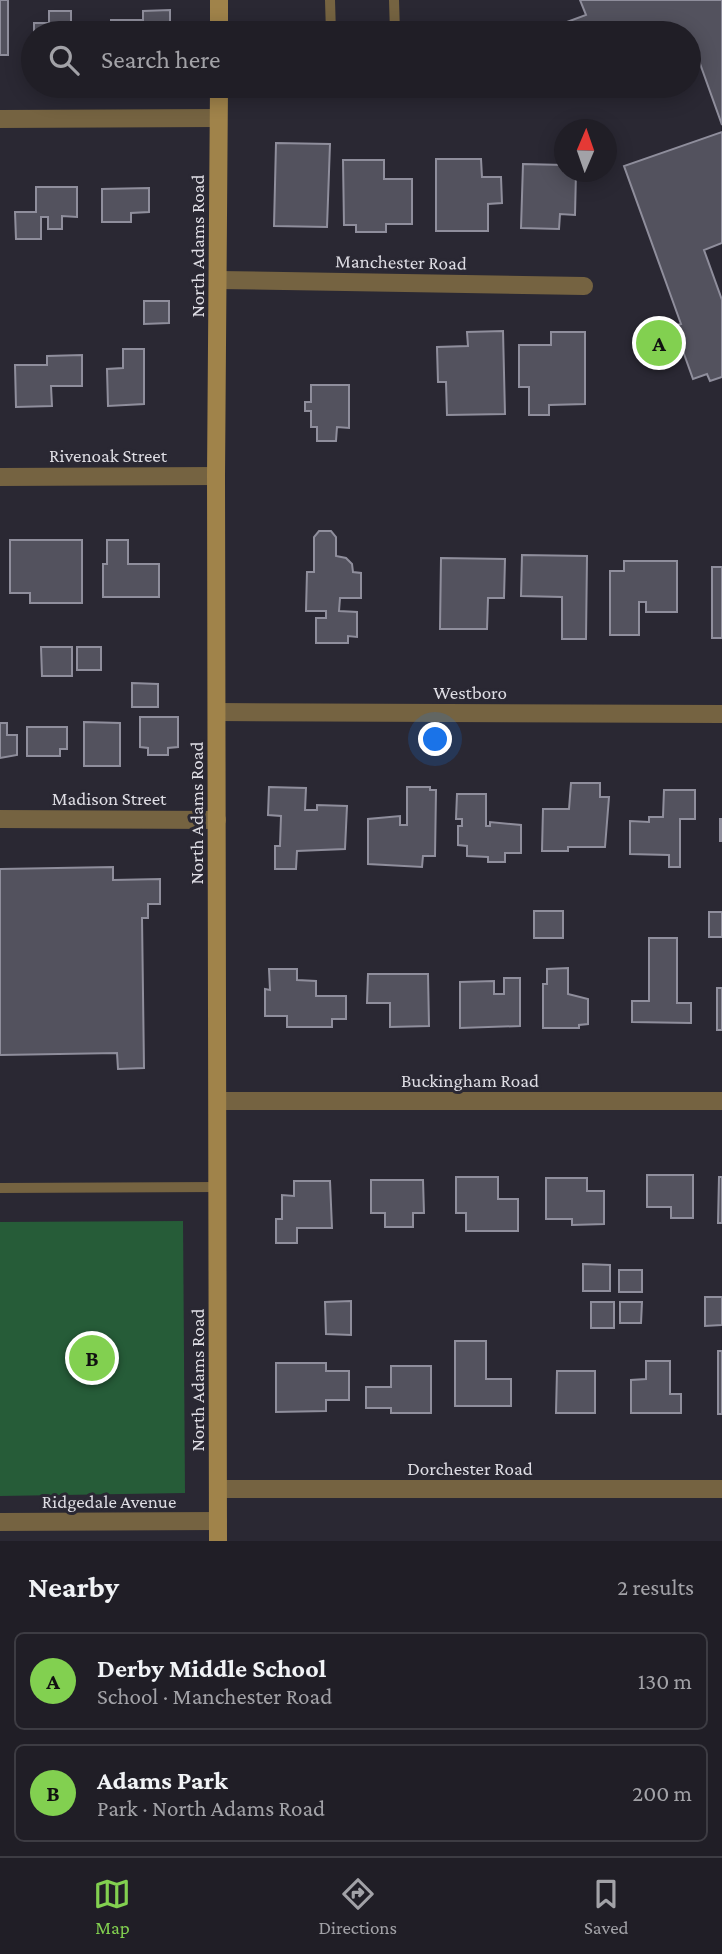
<!DOCTYPE html>
<meta charset="utf-8">
<style>
:root{--surface:#201e26;--page:#2d2b32;--text:#f1f3f6;--muted:#a2a2a7;--line:#3d3c43;--accent:#82d050}
body{margin:0;font-family:"Crimson Pro",serif;background:var(--page);color:var(--text)}
.compass{position:absolute;left:554px;top:119px;width:63px;height:63px;border-radius:50%;background:var(--surface);box-shadow:0 4px 18px #0003;rotate:2deg}
.you{position:absolute;left:436px;top:740px;width:24px;height:24px;margin:-18px;border:5px solid #fff;border-radius:50%;background:#1a73e8;box-shadow:0 0 0 10px #1a73e833}
.badge{display:grid;place-items:center;width:46px;height:46px;border-radius:50%;background:var(--accent);color:#111;font-size:23px;font-weight:700}
.pin{position:absolute;translate:-50% -50%;border:4px solid #fff;box-shadow:0 2px 7px #0006}
.list{margin:0;padding:0;list-style:none}
h2{display:flex;justify-content:space-between;align-items:center;height:91px;margin:0;padding:0 28px;font-size:30px}
h2 small{font-size:23px;font-weight:400;color:var(--muted)}
.list li{display:grid;grid-template-columns:46px 1fr auto;gap:21px;align-items:center;box-sizing:border-box;height:98px;margin:0 14px 14px;padding:0 14px;border:2px solid var(--line);border-radius:10px}
.list b{display:block;font-size:26px;white-space:nowrap}
.list p{margin:0;font-size:23px;white-space:nowrap;color:var(--muted)}
.list em{font-size:23px;font-style:normal;color:var(--muted)}
.icon{flex:none;width:38px;height:38px;fill:none;stroke:currentColor;stroke-width:2;stroke-linecap:round;stroke-linejoin:round}
.map{position:relative;flex:none;width:722px;height:1541px;overflow:hidden}
.search{position:absolute;background:var(--surface);box-shadow:0 4px 18px #0003;left:21px;right:21px;top:21px;height:77px;display:flex;align-items:center;gap:18px;box-sizing:border-box;padding:0 24px;border-radius:38px;color:var(--muted);font-size:26px}
.sheet{height:315px;background:var(--surface)}
nav{display:flex;justify-content:space-around;align-items:center;box-sizing:border-box;height:98px;border-top:2px solid var(--line);background:var(--surface);font-size:19px;color:var(--muted)}
nav a{display:grid;justify-items:center;gap:4px}
nav .on{color:var(--accent)}
.map>svg:first-child{display:block}
.green{fill:#265c38}
.building{fill:#53525e;stroke:#8f8e9c;stroke-width:2}
.lines{fill:none;stroke-linecap:round;stroke-linejoin:round}
.service{stroke:#756341;stroke-width:10}
.minor{stroke:#756341;stroke-width:18}
.secondary{stroke:#a0834a;stroke-width:18}
.labels{text-anchor:middle;dominant-baseline:central;stroke-width:6;stroke-linejoin:round;paint-order:stroke}
.street-label{font-size:19px;fill:#dedde4;stroke:#2a2833}
</style>
<div class="map">
<svg width="722" height="1541" viewBox="0 0 722 1541">
<rect width="100%" height="100%" fill="#2a2833"/>
<path class="green" d="M183 1221 185 1493 0 1496V1222Z"/>
<path class="building" d="M0 0H8V55H0Z
M580 0H722V125L689 33H537L586 15Z
M170 10V33H111V20H143V11Z
M49 11H71V22L78 23V33H34V23H49Z
M722 132V243L704 250 722 300V377L710 381 707 374 693 379 674 326 681 324 624 166Z
M276 143 330 144 327 227 274 226Z
M436 159H481L482 177H501L502 203 488 204V231H436Z
M343 160H384V179H412V224H386V232H356V225H344Z
M523 164 564 165V172H576L575 215 560 214 559 229 521 228Z
M36 187H77V217L62 216V229H48V217H41V239H16L15 212H36Z
M149 188V212L131 213V222H102V189Z
M144 301H169V323L144 324Z
M503 331 505 414 447 415 446 382H438L437 347 468 346 467 332Z
M551 332H585V404L549 405V415H529V387H519V345H551Z
M123 349H144V404L108 406 107 369 123 368Z
M82 355V386H51L52 406 16 407 15 365H47V356Z
M311 385H349V428L337 427 336 441H317V427H311V411H305V402H311Z
M319 531H331L336 537V556L346 558 352 564 353 572 361 573V598H340L339 611 357 612V637L348 636V643H316V618H326V611H306L307 572H314V537Z
M10 540H82V603H30V593H10Z
M107 540H128V564H159V597H103V564H107Z
M522 555 587 556 586 639H562V597L521 596Z
M441 558 505 559 504 598H488L487 629H440Z
M624 561H677V612H646V602H639V635H610V571H624Z
M712 567H722V638H712Z
M41 647H72V676H42Z
M77 647H101V670H77Z
M132 683 158 684V707H132Z
M140 717H178V747L168 748V755H148V748L140 747Z
M84 722 120 723V766H84Z
M0 723H7V735H17V755L0 758Z
M27 727H67V749H60V756H27Z
M571 783H600V797H609L605 847H568V851H542L543 809H569Z
M269 787 306 788 305 810H317V805L347 806 345 849 297 851 296 869H275V846H280L281 816 268 815Z
M407 787H430V790H436L435 856H423L422 867 368 864V819L400 816V825H407Z
M664 790H695V819H680V867H669V855L630 854V821L649 822V817H663Z
M457 794H486V826H490V822L521 825V853H505V862H488V857L467 856V846L458 845V826H462V819H456Z
M720 819H722V841H720Z
M113 867V880L160 879V904H148V918H142L144 1068 118 1069 117 1053 0 1055V869Z
M534 911H563V938H534Z
M709 912H722V937H709Z
M649 938H677V1003H691V1023L632 1022V1001H649Z
M568 968V994L588 999V1024L579 1025V1028H543V984H547V969Z
M269 969H297V980L316 981V996H346V1019H332V1027H287V1016H265V989L270 990Z
M368 974H428L429 1026 390 1027V1003H367Z
M504 978H520V1026L460 1028V982L494 981V994H504Z
M717 988H722V1030H717Z
M647 1175H693V1218H671V1207H647Z
M456 1177H498V1199H518V1231H466V1213H456Z
M719 1177H722V1223H718Z
M546 1178H587V1191H604V1224L572 1225V1219H546Z
M371 1180H423L424 1213H413V1227H385V1213H371Z
M294 1181H330L332 1228H297V1243H276V1219H282V1195L294 1196Z
M583 1264 610 1265V1291H583Z
M619 1270H642V1292H619Z
M705 1297H722V1325L705 1326Z
M351 1301V1335L326 1334 325 1302Z
M591 1302H614V1328H591Z
M620 1302H642L641 1323H620Z
M455 1341H486V1379H511V1406H455Z
M718 1351H722V1414H718Z
M646 1361H670V1394H681V1413H631V1380L646 1379Z
M276 1363H326V1371H349V1400H326V1411L276 1412Z
M391 1366H431V1413H391V1408H366V1387H391Z
M557 1371H595V1413H556Z"/>
<g class="lines">
<path class="service" d="M330 0 331 33
M394 0 395 33
M336 86H360
M0 1188 219 1187"/>
<path class="minor" d="M0 119 218 118
M218 280 584 286
M0 477 216 476
M217 712 722 714
M0 819 217 820
M218 1101H722
M218 1489H722
M0 1522 218 1521"/>
<path class="secondary" d="M219 33V0
M218 1541 216 476 219 86"/>
</g>
<g class="labels">
<g class="street-label">
<text transform="translate(197 246) rotate(-90)">North Adams Road</text>
<text transform="translate(401 262) rotate(1)">Manchester Road</text>
<text x="108" y="455">Rivenoak Street</text>
<text x="470" y="692">Westboro</text>
<text x="109" y="798">Madison Street</text>
<text transform="translate(196 813) rotate(-90)">North Adams Road</text>
<text x="470" y="1080">Buckingham Road</text>
<text transform="translate(197 1380) rotate(-90)">North Adams Road</text>
<text x="470" y="1468">Dorchester Road</text>
<text x="109" y="1501">Ridgedale Avenue</text>
</g>
</g>
</svg>
<svg class="compass" viewBox="-18 -18 36 36"><path d="M0-13l5 13h-10z" fill="#e53935"/><path d="M0 13l5-13h-10z" fill="#a2a2a7"/></svg>
<div class="you"></div>
<div class="pin badge" style="left:659px;top:343px">A</div>
<div class="pin badge" style="left:92px;top:1358px">B</div>
<div class="search"><svg class="icon" aria-label="search" viewBox="0 0 24 24"><circle cx="10" cy="10" r="6"/><path d="M15 15l6 6"/></svg>Search here</div>
</div>
<section class="sheet">
<h2>Nearby<small>2 results</small></h2>
<ul class="list">
<li><span class="badge">A</span><div><b>Derby Middle School</b><p>School · Manchester Road</p></div><em>130 m</em></li>
<li><span class="badge">B</span><div><b>Adams Park</b><p>Park · North Adams Road</p></div><em>200 m</em></li>
</ul>
</section>
<nav>
<a class="on"><svg class="icon" aria-label="map" viewBox="0 0 24 24"><path d="M3 6l6-2 6 2 6-2v14l-6 2-6-2-6 2zM9 4v14M15 6v14"/></svg>Map</a>
<a><svg class="icon" aria-label="directions" viewBox="0 0 24 24"><path d="M12 3l9 9-9 9-9-9zM9 14v-3h6M13 9l2 2-2 2"/></svg>Directions</a>
<a><svg class="icon" aria-label="saved" viewBox="0 0 24 24"><path d="M7 4h10v16l-5-4-5 4z"/></svg>Saved</a>
</nav>
